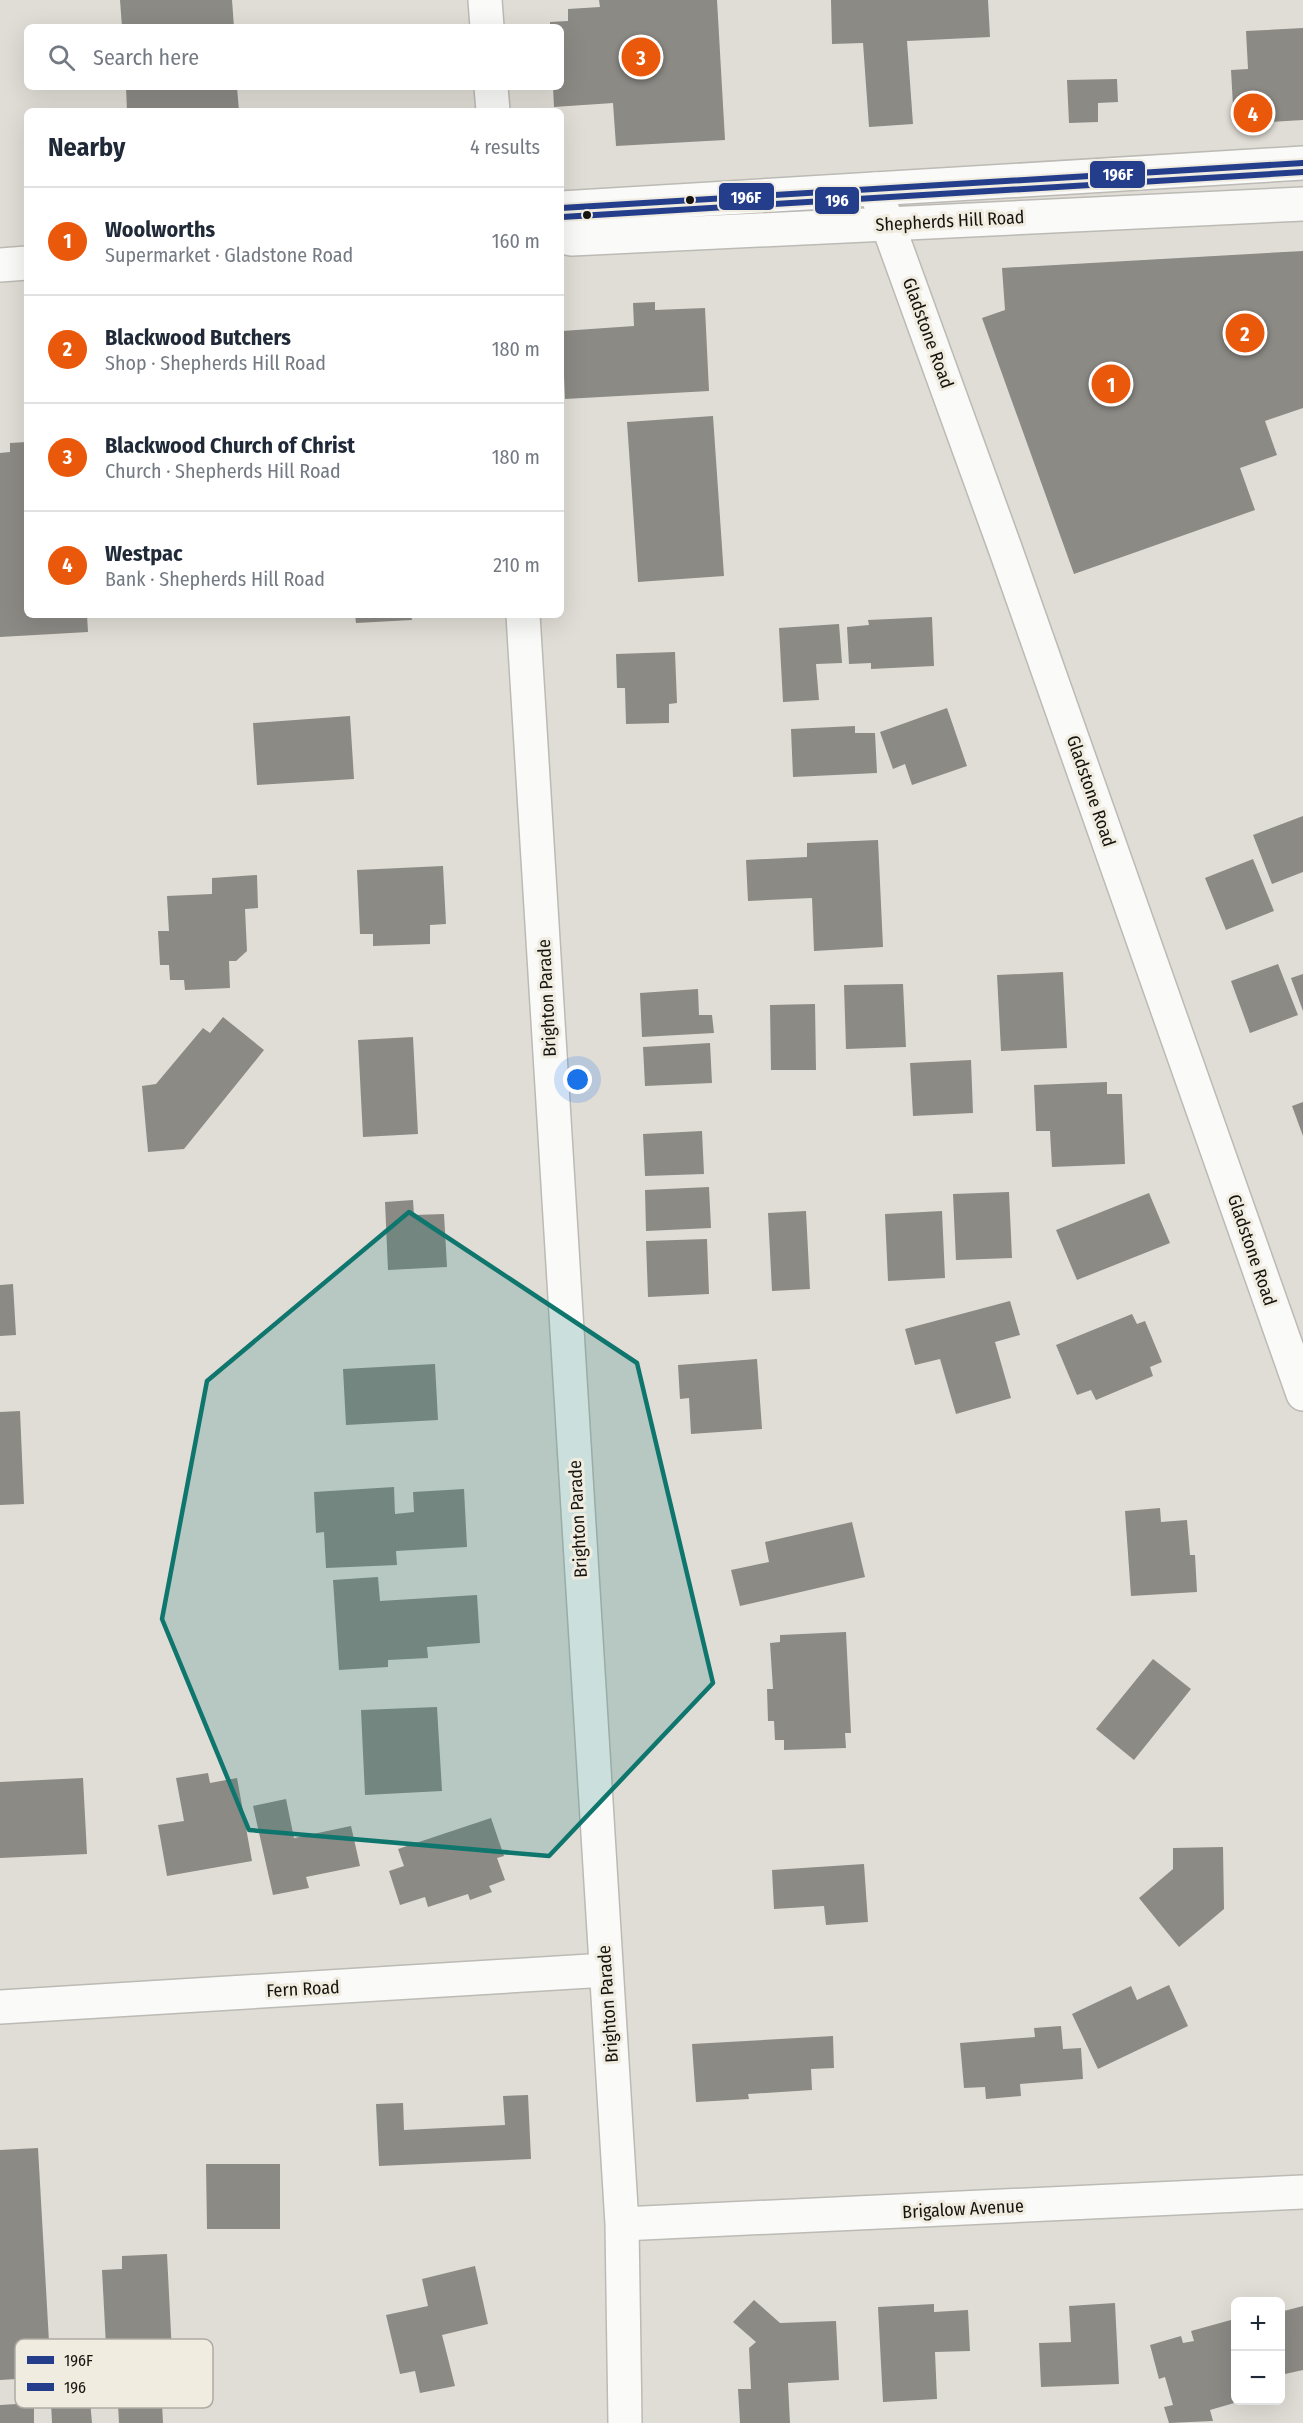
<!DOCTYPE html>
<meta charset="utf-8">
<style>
:root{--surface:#fff;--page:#f6f6f7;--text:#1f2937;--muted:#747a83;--line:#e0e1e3;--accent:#ea580c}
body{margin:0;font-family:"Fira Sans Condensed",sans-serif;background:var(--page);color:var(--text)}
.controls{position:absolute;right:18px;bottom:18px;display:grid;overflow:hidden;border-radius:9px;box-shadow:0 6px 24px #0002}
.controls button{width:54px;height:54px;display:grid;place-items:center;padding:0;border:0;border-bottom:2px solid var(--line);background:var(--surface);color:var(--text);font:30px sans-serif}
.you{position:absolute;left:578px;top:1080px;width:21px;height:21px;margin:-15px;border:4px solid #fff;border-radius:50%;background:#1a73e8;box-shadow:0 0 0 9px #1a73e833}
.badge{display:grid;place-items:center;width:39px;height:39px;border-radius:50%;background:var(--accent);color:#fff;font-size:20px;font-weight:700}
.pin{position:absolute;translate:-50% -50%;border:3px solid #fff;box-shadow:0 2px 6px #0006}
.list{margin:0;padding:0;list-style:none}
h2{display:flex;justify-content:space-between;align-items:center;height:78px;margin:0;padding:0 24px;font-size:26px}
h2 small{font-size:20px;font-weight:400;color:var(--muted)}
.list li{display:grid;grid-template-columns:39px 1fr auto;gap:18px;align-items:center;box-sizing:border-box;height:108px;padding:0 24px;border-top:2px solid var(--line)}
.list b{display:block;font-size:22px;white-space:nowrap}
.list p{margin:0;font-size:20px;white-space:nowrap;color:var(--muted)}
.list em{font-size:20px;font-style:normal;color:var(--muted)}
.icon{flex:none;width:33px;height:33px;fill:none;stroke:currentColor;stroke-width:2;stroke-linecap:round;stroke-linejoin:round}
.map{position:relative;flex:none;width:1303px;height:2423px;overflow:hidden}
.search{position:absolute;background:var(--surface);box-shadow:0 6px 24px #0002;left:24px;top:24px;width:540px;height:66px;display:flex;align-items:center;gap:15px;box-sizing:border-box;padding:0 21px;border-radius:9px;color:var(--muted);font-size:22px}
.panel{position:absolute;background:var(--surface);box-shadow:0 6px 24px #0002;left:24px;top:108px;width:540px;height:510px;border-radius:9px}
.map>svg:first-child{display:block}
.building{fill:#8c8a85}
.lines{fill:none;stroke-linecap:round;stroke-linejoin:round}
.minor-casing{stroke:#bcbab4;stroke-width:36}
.secondary-casing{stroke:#bcbab4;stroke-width:36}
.minor{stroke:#fafaf9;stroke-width:33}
.secondary{stroke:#fafaf9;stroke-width:33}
.bus-1-casing{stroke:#f0ece0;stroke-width:10}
.bus-2-casing{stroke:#f0ece0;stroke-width:10}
.bus-1{stroke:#243e8c;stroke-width:6}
.bus-2{stroke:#243e8c;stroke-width:6}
.marked{fill:#0f766e;fill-opacity:0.2;stroke:#0f766e;stroke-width:4.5;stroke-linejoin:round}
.bus-dot{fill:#161410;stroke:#f0ece0;stroke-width:2}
.labels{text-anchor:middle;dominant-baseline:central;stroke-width:6;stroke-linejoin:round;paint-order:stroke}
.street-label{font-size:18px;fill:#161410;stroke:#f0ece0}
.key{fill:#f0ece0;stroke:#afaba2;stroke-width:1.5}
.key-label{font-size:16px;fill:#161410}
.line-badge{stroke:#f0ece0;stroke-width:2}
.badge-label{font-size:16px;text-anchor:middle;font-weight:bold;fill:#fff}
</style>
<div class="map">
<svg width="1303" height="2423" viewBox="0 0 1303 2423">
<rect width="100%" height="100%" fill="#e0ddd6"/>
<path class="building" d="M120 0H232L234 27H122Z
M599 0H717L725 140 616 146 613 103 554 107 553 87H561V27H550V22L568 21V9L600 7Z
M831 0H988L990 37 907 41 913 124 869 127 863 43 832 44Z
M1303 28V120L1234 124 1231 70 1248 69 1246 31Z
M1117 79 1118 102 1098 103V122L1069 123 1067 80Z
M126 87H237L239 111H127Z
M1303 251V408L1265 421 1277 455 1240 468 1255 510 1074 574 982 318 1005 310 1002 268Z
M655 302V310L705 308 709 391 565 399 562 331 634 326 633 303Z
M713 416 724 576 638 582 627 422Z
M27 442V615H87L88 632 0 637V453L10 452V443Z
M355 615H411L412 620 356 623Z
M932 617 934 666 871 669V663L849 664 847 627 869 625 868 620Z
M839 624 842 663 816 664 819 700 783 702 779 628Z
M675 652 677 703 669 704V723L626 724 625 688H617L616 654Z
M947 708 967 766 912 785 905 764 893 769 880 732Z
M350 716 354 779 257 785 253 723Z
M855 726V733H875L877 773 793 777 791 729Z
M1303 816V872L1272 884 1253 835Z
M878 840 883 947 814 951 812 898 748 901 746 860 807 857V843Z
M1253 859 1274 911 1226 930 1205 878Z
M443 866 446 924 430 925V944L373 946V934H360L357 870Z
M257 875 258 908 245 909 247 951 236 961H229L230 988 185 990 184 980H170L169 965H160L158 931H169L167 896 212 894V878Z
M1278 964 1298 1015 1250 1033 1231 981Z
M1063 972 1067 1048 1001 1051 997 975Z
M1303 974V1011L1291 978Z
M903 984 906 1047 846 1049 844 985Z
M698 989 699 1015H712L714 1033 642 1037 640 993Z
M815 1004 816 1070H771L770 1005Z
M223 1017 264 1050 184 1149 148 1152 142 1086 156 1084 203 1028 210 1033Z
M413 1037 418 1134 363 1137 358 1040Z
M710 1043 712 1083 645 1086 643 1047Z
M971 1060 973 1113 913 1116 910 1063Z
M1107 1082V1094H1122L1125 1164 1052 1167 1050 1131H1036L1034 1085Z
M1303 1102V1136L1292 1106Z
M702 1131 704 1174 645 1176 643 1134Z
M709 1187 711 1228 646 1231 645 1190Z
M1009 1192 1012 1258 956 1260 953 1194Z
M1149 1193 1170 1243 1077 1280 1056 1230Z
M413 1200 414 1215 444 1214 447 1267 388 1270 385 1202Z
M806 1211 810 1289 772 1291 768 1213Z
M942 1211 945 1278 888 1281 885 1214Z
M707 1239 709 1294 648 1297 646 1241Z
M13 1284 16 1335 0 1336V1285Z
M1010 1301 1020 1335 995 1342 1011 1398 956 1414 940 1359 915 1365 905 1329Z
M1132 1314 1137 1324 1145 1321 1162 1362 1150 1367 1153 1376 1096 1400 1091 1390 1077 1395 1056 1345Z
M757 1359 762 1429 691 1434 689 1398 680 1399 678 1365Z
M435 1364 438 1420 346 1425 343 1369Z
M20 1411 24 1504 0 1505V1412Z
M394 1487 395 1514 414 1512 413 1492 464 1489 467 1547 396 1551 397 1565 326 1568 324 1532 316 1533 314 1492Z
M1160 1508 1161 1522 1187 1520 1190 1555H1195L1197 1592 1131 1596 1125 1511Z
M852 1522 865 1577 740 1606 731 1570 769 1562 765 1542Z
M378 1577 380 1601 477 1595 480 1643 427 1647 428 1658 388 1660V1667L339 1670 333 1580Z
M846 1632 851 1733H845L846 1748 784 1750V1740H775L774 1721H768L767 1689H773L770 1643 780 1642V1635Z
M1153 1659 1191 1689 1134 1760 1096 1729Z
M437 1707 442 1791 365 1795 361 1710Z
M208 1773 210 1783 237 1778 252 1861 167 1876 158 1825 184 1821 176 1778Z
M83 1778 87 1854 0 1858V1782Z
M286 1799 294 1838 351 1826 360 1866 306 1877 309 1888 273 1895 253 1806Z
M491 1818 504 1856 497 1858 505 1880 489 1886 492 1892 470 1900 468 1894 428 1907 425 1897 400 1905 389 1871 404 1866 398 1849Z
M1223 1847 1224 1909 1179 1947 1139 1898 1173 1869V1848Z
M864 1864 868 1922 826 1925 824 1906 774 1909 772 1870Z
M1169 1985 1188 2026 1098 2069 1072 2014 1131 1986 1137 2000Z
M1061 2026 1063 2049 1081 2048 1083 2079 1020 2084 1021 2096 986 2099 985 2087 964 2088 960 2043 1035 2037 1034 2028Z
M833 2036 834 2068 811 2069 812 2090 748 2094 749 2099 696 2102 692 2044Z
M528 2095 531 2159 379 2166 376 2104 403 2103 404 2130 505 2125 503 2096Z
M38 2148 51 2377 0 2380V2150Z
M206 2164H280V2229H207Z
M167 2254 172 2353 131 2355 130 2345 106 2346 102 2270 122 2269V2256Z
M475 2266 488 2324 442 2335 455 2386 420 2393 415 2371 400 2374 386 2315 428 2306 422 2279Z
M754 2300 780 2323 836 2321 839 2380 788 2383 790 2423H740L738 2389H751L749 2348 756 2342 733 2322Z
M1115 2303 1119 2384 1041 2387 1039 2343 1071 2342 1069 2306Z
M934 2304V2312L968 2310 970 2351 935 2352 937 2399 883 2402 878 2307Z
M1303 2306V2370L1285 2374 1280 2356V2312Z
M1231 2320 1236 2329V2400L1241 2401 1210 2410 1213 2421 1169 2423 1164 2407 1173 2405 1165 2377 1159 2379 1150 2345 1181 2336 1183 2343 1194 2341 1191 2331Z
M160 2363 163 2423H119L116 2366Z
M90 2400 92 2423H52L51 2402Z
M34 2403V2423H0V2405Z"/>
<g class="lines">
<g class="minor-casing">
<path id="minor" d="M485 0 487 27
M491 87 493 111
M875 189 1005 548 1303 1394
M523 615 622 2224 625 2423
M0 2007 606 1970
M622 2224 1303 2192"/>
</g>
<g class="secondary-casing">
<path id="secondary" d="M561 208 1303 163
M561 237 572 239 1303 204
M0 265 27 263"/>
</g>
<use href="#minor" class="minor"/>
<use href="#secondary" class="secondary"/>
<g class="bus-1-casing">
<path id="bus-1" d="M561 208 1303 163"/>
</g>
<g class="bus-2-casing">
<path id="bus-2" d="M562 217 1303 172"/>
</g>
<use href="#bus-1" class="bus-1"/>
<use href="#bus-2" class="bus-2"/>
</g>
<path class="marked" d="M409 1212 637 1363 713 1683 549 1856 249 1830 162 1619 207 1381Z"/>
<g class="bus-dot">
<circle cx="690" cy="200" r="5"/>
<circle cx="587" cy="215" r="5"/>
</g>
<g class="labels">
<g class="street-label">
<text transform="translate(950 221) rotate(-3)">Shepherds Hill Road</text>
<text transform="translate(928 333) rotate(70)">Gladstone Road</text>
<text transform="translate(1091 791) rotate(71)">Gladstone Road</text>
<text transform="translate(547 998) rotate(-93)">Brighton Parade</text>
<text transform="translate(1252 1250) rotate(71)">Gladstone Road</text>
<text transform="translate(578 1519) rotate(-93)">Brighton Parade</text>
<text transform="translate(303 1989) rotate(-3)">Fern Road</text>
<text transform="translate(608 2004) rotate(-94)">Brighton Parade</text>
<text transform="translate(963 2209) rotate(-3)">Brigalow Avenue</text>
</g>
</g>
<rect x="15" y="2339" width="198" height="69" rx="9" class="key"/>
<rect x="27" y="2356" width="27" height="8" fill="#243e8c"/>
<rect x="27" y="2383" width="27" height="8" fill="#243e8c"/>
<g class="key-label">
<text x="64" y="2366">196F</text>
<text x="64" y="2393">196</text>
</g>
<g class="line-badge">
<rect x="1089" y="160" width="57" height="29" rx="6" fill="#243e8c"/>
<rect x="718" y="182" width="57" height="29" rx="6" fill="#243e8c"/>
<rect x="814" y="186" width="46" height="29" rx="6" fill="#243e8c"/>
</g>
<g class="badge-label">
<text x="1118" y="180">196F</text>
<text x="746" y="203">196F</text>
<text x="837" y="206">196</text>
</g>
</svg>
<div class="controls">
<button>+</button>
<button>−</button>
</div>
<div class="you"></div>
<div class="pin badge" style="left:1111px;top:384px">1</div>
<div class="pin badge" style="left:1245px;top:333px">2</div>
<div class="pin badge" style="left:641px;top:57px">3</div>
<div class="pin badge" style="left:1253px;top:113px">4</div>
<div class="search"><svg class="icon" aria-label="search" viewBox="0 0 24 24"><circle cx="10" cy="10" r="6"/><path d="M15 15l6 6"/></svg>Search here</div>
<section class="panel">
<h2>Nearby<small>4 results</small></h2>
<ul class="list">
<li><span class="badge">1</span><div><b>Woolworths</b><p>Supermarket · Gladstone Road</p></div><em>160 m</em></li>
<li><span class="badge">2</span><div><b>Blackwood Butchers</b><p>Shop · Shepherds Hill Road</p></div><em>180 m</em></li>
<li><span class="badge">3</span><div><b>Blackwood Church of Christ</b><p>Church · Shepherds Hill Road</p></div><em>180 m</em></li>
<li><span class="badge">4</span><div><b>Westpac</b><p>Bank · Shepherds Hill Road</p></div><em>210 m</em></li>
</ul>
</section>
</div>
